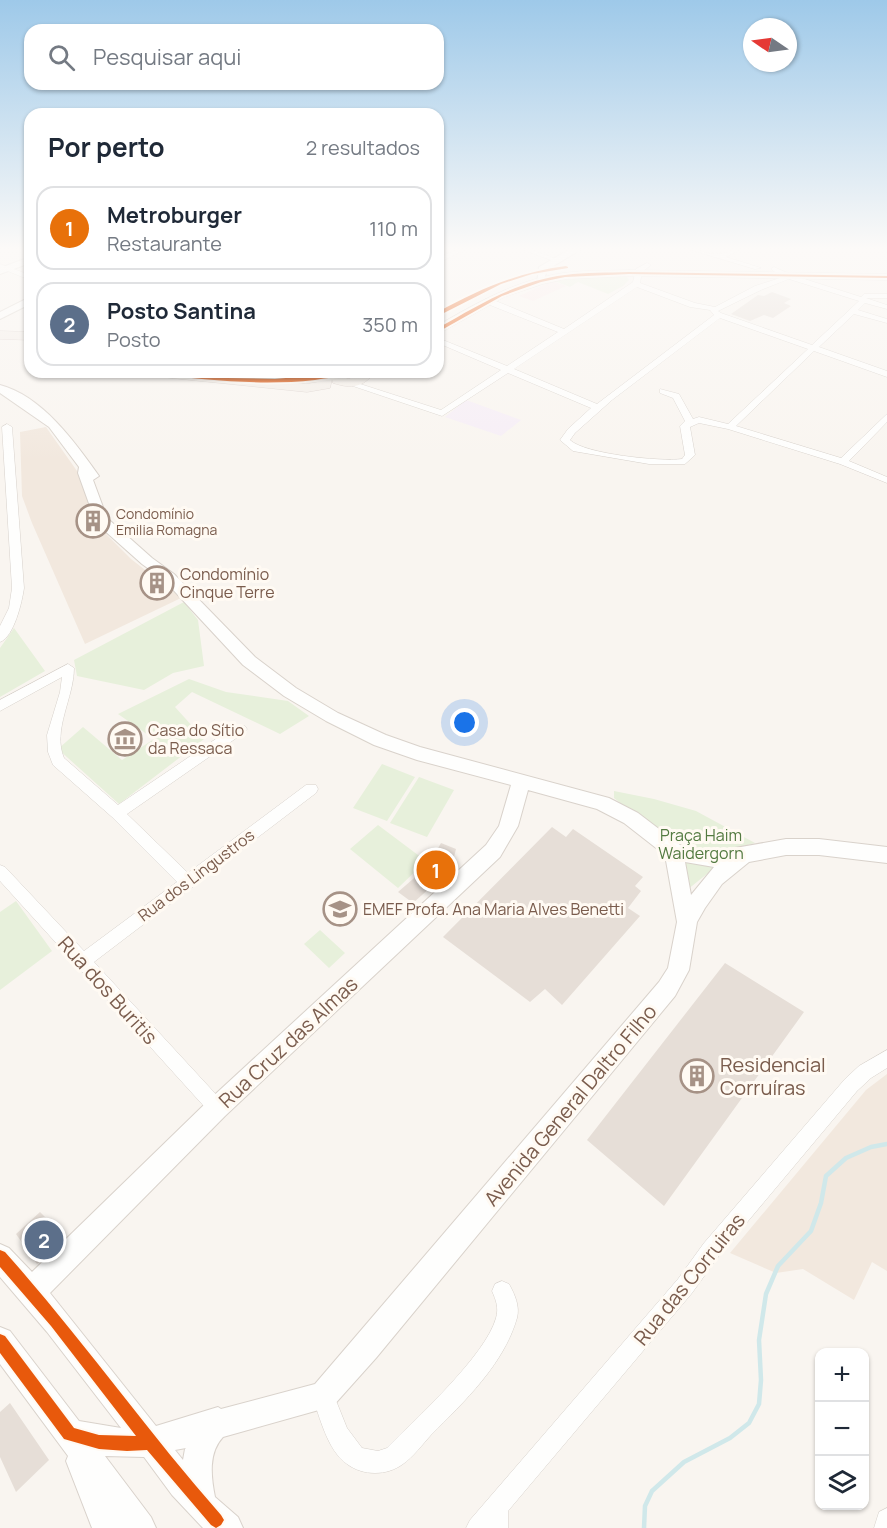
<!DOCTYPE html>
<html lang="pt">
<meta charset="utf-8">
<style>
:root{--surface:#fff;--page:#f6f6f7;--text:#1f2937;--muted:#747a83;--line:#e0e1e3;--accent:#ea580c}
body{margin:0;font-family:Manrope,sans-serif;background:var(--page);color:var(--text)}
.controls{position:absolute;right:18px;bottom:18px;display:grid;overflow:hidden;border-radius:12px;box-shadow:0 2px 4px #0004}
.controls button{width:54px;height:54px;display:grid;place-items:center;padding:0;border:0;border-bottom:2px solid var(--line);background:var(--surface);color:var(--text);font:30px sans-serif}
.compass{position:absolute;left:743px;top:18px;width:54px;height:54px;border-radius:50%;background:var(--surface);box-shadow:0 2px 4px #0004;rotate:283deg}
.you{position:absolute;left:465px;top:723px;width:21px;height:21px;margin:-15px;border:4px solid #fff;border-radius:50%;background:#1a73e8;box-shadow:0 0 0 9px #1a73e833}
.badge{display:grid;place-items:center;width:39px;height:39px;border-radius:50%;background:var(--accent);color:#fff;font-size:20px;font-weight:700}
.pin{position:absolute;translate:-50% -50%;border:3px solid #fff;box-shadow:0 2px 6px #0006}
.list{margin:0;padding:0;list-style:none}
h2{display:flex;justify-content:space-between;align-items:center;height:78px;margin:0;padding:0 24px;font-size:26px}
h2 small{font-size:20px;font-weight:400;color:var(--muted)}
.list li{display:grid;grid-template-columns:39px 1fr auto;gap:18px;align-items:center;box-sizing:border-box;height:84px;margin:0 12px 12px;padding:0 12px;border:2px solid var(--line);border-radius:18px}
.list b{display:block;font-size:22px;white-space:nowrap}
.list p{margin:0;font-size:20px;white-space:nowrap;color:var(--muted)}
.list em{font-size:20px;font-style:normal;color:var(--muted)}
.icon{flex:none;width:33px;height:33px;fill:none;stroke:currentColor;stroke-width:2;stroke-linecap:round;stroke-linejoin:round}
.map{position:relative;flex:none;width:887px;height:1528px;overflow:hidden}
.search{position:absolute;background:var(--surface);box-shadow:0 2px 4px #0004;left:24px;top:24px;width:420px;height:66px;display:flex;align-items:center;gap:15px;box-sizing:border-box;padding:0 21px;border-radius:18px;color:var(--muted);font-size:22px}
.panel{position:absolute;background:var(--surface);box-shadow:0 2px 4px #0004;left:24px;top:108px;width:420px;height:270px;border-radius:18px}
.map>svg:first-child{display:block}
.residential{fill:#f2e8de}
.education{fill:#f6eef6}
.medical{fill:#fae9e9}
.green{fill:#e7f0db}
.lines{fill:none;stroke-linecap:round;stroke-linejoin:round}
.stream{stroke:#d0e8ea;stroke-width:4.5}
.building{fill:#e6ded7}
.street-casing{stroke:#d7d1cb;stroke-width:1}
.secondary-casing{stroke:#d9d2cb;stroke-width:2}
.primary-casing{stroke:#dad1cc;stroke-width:1}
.street{fill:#fefefd;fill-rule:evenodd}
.secondary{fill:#fefefd;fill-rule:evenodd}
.primary{fill:#f3eee8;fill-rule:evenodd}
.cycleway-casing{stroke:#fffaf3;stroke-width:4}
.cycleway{fill:#e8590c;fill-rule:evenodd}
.labels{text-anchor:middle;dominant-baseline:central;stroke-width:6;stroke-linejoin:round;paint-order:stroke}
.far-poi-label{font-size:14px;fill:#7a5c4d;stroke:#fffaf3;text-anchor:start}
.poi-label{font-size:16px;fill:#7a5c4d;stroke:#fffaf3;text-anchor:start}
.park-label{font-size:16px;fill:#537a41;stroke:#fffaf3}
.street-label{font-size:16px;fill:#7a5c4d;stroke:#fffaf3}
.near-street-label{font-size:20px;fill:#7a5c4d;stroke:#fffaf3}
.near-poi-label{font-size:20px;fill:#7a5c4d;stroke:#fffaf3;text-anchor:start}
</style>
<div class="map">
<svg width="887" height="1528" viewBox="0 0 887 1528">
<rect width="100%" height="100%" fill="#f9f5f0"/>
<path class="residential" d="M46 427 77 471 92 513 106 534 131 559 181 598 85 644 32 523 22 496 20 432Z
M887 1074V1271L872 1262 854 1300 803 1269 776 1273 730 1253 866 1090Z"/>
<path class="education" d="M466 400 521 420 501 436 445 417Z"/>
<path class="medical" d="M552 281 566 286 533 301 519 296Z"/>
<path class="green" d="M592 277H627L629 280 623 286 608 294 578 282 570 287 555 281Z
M184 602 198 620 204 666 173 673 144 690 77 676 74 660Z
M14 628 45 671 0 697V648Z
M189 679 226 692 288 701 309 716 280 734 192 692 175 707 204 739 119 804 58 749 83 727 122 760 154 739 118 714Z
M382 764 415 777 387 821 353 808Z
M419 777 454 790 427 837 390 823Z
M614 791 654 799 696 811 755 843 735 848 718 865 687 890 674 846 614 798Z
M378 825 426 861 398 888 350 849Z
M16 901 52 951 0 990V912Z
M320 930 345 953 329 968 304 944Z"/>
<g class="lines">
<path class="stream" d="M644 1528 645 1506 652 1491 684 1462 730 1438 749 1423 759 1404 761 1380 759 1340 766 1294 778 1266 811 1231 821 1203 826 1176 846 1158 871 1147 887 1144"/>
</g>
<path class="building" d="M772 292 791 299 784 303 791 306 773 318 764 315 750 321 731 314 758 295 764 296Z
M552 827 566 837 573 829 643 877 635 886 641 891 628 908 640 916 562 1005 545 989 530 1002 443 937Z
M441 843 456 849 453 861 440 879 413 903 398 892 428 866Z
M725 963 804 1012 664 1206 587 1140Z
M40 1212 65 1237 37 1264 16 1234Z
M10 1403 49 1460 16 1492 0 1457V1412Z"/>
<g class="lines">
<g class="street-casing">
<path id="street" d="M461 248H468L438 263V258Z
M518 248H526L559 260 554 261Z
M685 248C696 247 708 256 719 254 728 254 734 248 743 248L726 257 761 268 755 269Z
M647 263 651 265 642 272 640 283 695 303 715 307 755 286 783 277 772 270V268L774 267 792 275 861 297 864 294H887V298H866L887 305V309L865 303 858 310 887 319V323L854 314 819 347 887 371V377L814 351 736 426 841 458 887 414V422L849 461 887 477V483L840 464 728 429 699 423 690 427 695 455 685 464H649L573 451 560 440 568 429 591 408 508 373 442 416 347 384 354 382 441 410 501 370 438 343V338L507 366 558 332 485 303V299H491L564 329 633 282 636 269ZM789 279 859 301 812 345 721 313 718 311 761 290ZM637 287 690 307 710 310 714 315 597 404 514 369ZM720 318 808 349 728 424 699 417 693 419 679 394 660 389V393L673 398 685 421 680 426 685 455 682 459C661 462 584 454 570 440L575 433 612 400Z
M0 264 30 275V280L0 268Z
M7 424 12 427 24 588C22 602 14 637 0 642V626L9 608 12 588 2 427Z
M68 664 74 668C74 698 52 730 64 758L118 805 235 726H245L247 729 245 732 127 814 188 873 306 785H316L318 789 316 793 94 962 223 1102 226 1108 223 1114 217 1117 211 1114 0 881V865L5 867 84 951 177 882 112 817 53 765 48 752 47 735 60 692 62 677 0 711V700Z
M887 1050V1068L871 1078 857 1091 718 1257 692 1293 508 1511V1528H466L470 1520 678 1279 704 1243 845 1079 859 1066Z
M502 1281 509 1284C515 1295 520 1306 517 1318 504 1364 464 1402 431 1435 422 1445 413 1457 403 1464 387 1476 363 1476 347 1464 327 1450 320 1417 312 1396L315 1388 323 1385 331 1388 347 1428 362 1448 378 1451 387 1448C416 1419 486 1355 496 1318 499 1308 496 1300 492 1291L495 1284Z
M887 1508V1528H874L879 1512Z"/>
</g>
<g class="secondary-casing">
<path id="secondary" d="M572 248H583L547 270 543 283H537L539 267Z
M30 257V263L0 274V268Z
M30 297V304L0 319V312Z
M0 385C42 396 75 442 99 476L93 480 107 518 152 558 174 574 255 657 296 688 338 713 386 735 420 747 609 798 638 813 680 845 692 848 718 851 786 839H819L887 847V863L819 855H786L749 862 722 884 705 908 697 922 689 970 675 996 376 1358 333 1406 223 1437C208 1453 211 1477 215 1497L238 1517 243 1528H203L172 1495 144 1457 105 1456 151 1517 156 1528H92L66 1461 68 1456 0 1364V1327L10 1331 79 1421 121 1428 47 1332 0 1277V1244L9 1248 32 1272 209 1100 486 845 499 826 511 785 417 760 374 745 326 721 284 696 243 665 164 580 142 564 96 523 78 473 79 467 49 427 0 393ZM528 790 597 809 624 823 665 855 677 922 668 968 659 982 315 1384 221 1409 218 1407 156 1426 50 1293 225 1116 500 857 518 826ZM685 862 714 867 691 895ZM186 1448 185 1449 183 1460 175 1450Z"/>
</g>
<g class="primary-casing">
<path id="primary" d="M629 270 887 274V280L629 276 565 279 543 284 504 297 438 334V325C478 302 517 280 563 273 585 270 607 271 629 270Z
M0 331 30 332V340L0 339Z
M146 372H191L307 384 318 382H306L304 379 306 376 327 372H355L353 375 342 377 349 379 360 372H376C361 388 353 389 333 383L332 379 330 388 307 392 153 376Z"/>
</g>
<use href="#street" class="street"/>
<use href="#secondary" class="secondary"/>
<use href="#primary" class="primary"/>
<g class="cycleway-casing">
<path id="cycleway" d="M566 266 568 267V268L532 274 501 284 438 316V312C479 289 519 272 566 266Z
M629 272 887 276V278L629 274 565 277 541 282 502 296 438 332V328C479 305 517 281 565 275 586 272 608 273 629 272Z
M150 372H167L227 378 275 379 351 372C341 377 326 378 315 380 261 386 207 380 153 374Z
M0 1250 5 1252C81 1337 146 1430 221 1515L224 1520 221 1525 216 1528 211 1525 147 1450 127 1451 99 1449 64 1439 0 1353V1334L5 1336 74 1428 99 1435 136 1436 51 1326 0 1267Z"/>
</g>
<use href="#cycleway" class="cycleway"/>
</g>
<linearGradient id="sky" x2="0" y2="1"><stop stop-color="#9ec9e9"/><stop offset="0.54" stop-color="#fcfaf8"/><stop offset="1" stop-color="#fcfaf8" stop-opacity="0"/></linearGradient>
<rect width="887" height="461" fill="url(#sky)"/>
<defs>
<g id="building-ring" transform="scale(1.725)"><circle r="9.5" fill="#fffaf3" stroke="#a69286" stroke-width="1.5"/><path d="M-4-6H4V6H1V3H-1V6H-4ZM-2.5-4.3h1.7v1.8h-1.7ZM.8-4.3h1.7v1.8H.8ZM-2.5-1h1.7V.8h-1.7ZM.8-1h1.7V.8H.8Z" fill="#a69286"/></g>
<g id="museum-ring" transform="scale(1.725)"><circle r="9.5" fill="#fffaf3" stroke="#a69286" stroke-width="1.5"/><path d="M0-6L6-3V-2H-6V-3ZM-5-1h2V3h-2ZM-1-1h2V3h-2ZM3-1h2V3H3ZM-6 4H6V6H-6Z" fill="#a69286"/></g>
<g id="school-ring" transform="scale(1.725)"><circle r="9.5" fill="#fffaf3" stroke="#a69286" stroke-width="1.5"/><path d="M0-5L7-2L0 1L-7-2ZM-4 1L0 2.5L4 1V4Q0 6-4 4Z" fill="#a69286"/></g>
</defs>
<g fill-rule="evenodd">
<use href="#building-ring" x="93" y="521"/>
<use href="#building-ring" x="157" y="583"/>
<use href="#museum-ring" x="125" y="739"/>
<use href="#school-ring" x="340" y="909"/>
<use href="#building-ring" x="697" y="1076"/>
</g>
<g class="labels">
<g class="far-poi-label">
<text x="116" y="513">Condomínio<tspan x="116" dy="16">Emilia Romagna</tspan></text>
</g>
<g class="poi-label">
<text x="180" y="574">Condomínio<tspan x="180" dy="18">Cinque Terre</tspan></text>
<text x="148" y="730">Casa do Sítio<tspan x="148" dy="18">da Ressaca</tspan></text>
<text x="363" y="909">EMEF Profa. Ana Maria Alves Benetti</text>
</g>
<g class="park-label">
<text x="701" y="835">Praça Haim<tspan x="701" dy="18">Waidergorn</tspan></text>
</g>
<g class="street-label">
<text transform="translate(196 875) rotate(-37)">Rua dos Lingustros</text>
</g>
<g class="near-street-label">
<text transform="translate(108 990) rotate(48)">Rua dos Buritis</text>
<text transform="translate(288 1042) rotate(-43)">Rua Cruz das Almas</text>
<text transform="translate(570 1105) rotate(-50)">Avenida General Daltro Filho</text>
<text transform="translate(689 1279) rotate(-51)">Rua das Corruiras</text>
</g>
<g class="near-poi-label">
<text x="720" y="1064">Residencial<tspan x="720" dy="23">Corruíras</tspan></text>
</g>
</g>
</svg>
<div class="controls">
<button>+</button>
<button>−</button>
<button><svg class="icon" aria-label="layers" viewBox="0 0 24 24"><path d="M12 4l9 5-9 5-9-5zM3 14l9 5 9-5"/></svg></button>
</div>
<svg class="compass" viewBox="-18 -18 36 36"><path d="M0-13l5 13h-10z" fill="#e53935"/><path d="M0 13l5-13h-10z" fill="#747a83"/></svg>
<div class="you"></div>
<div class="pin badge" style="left:436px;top:870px;background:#e8710a">1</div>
<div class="pin badge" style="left:44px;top:1240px;background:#5c6f8a">2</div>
<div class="search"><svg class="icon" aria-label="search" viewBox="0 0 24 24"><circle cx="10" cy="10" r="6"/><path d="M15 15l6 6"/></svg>Pesquisar aqui</div>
<section class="panel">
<h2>Por perto<small>2 resultados</small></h2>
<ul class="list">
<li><span class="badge" style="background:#e8710a">1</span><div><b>Metroburger</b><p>Restaurante</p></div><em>110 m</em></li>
<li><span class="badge" style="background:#5c6f8a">2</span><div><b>Posto Santina</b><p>Posto</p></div><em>350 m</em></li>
</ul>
</section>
</div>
